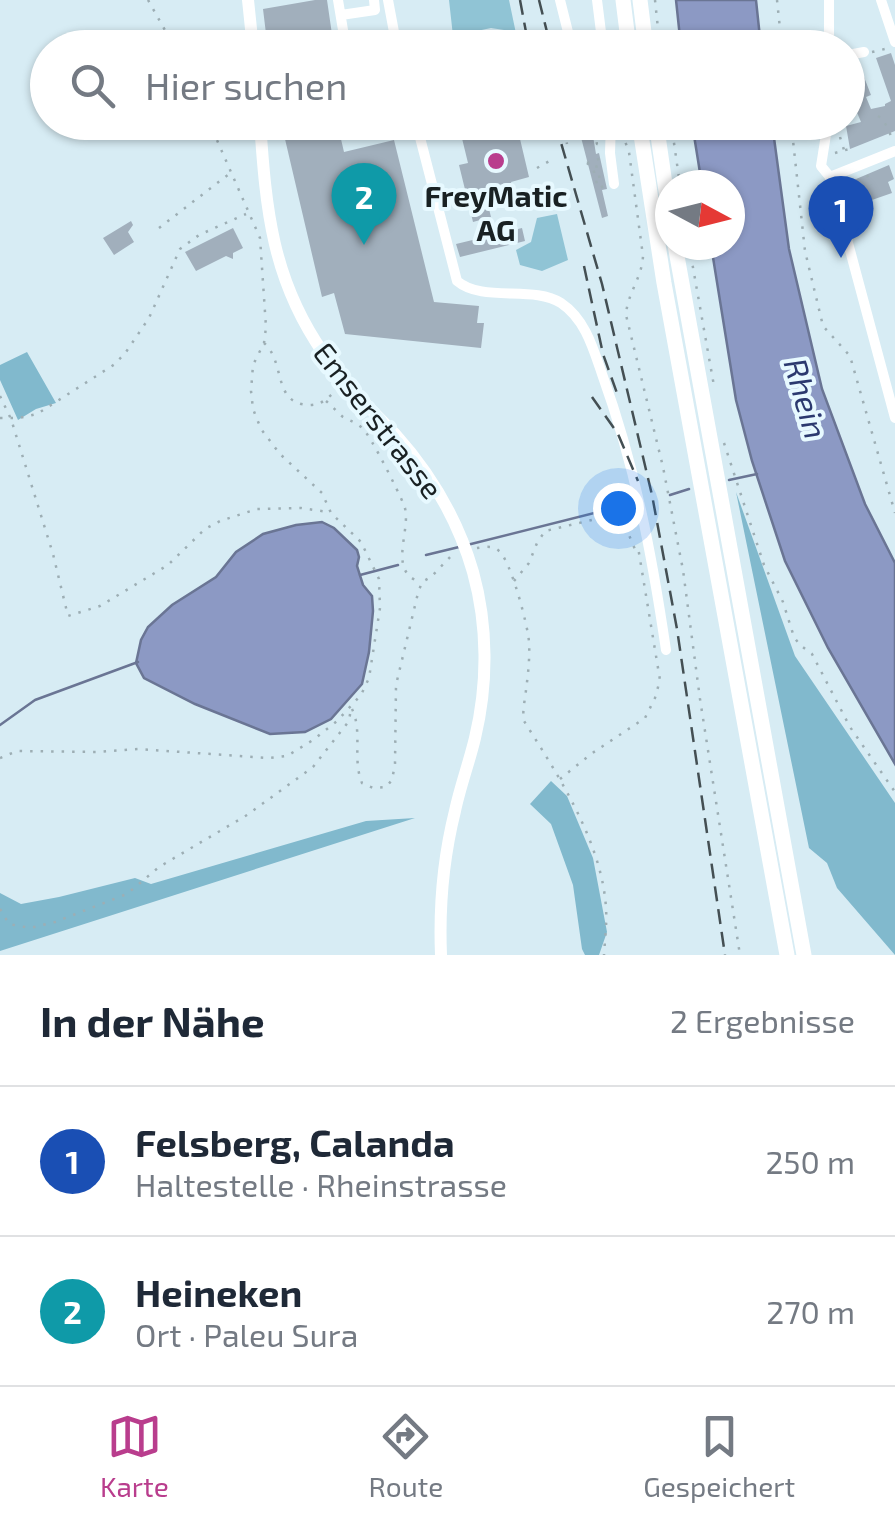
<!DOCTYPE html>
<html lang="de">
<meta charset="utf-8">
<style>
:root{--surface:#fff;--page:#f6f6f7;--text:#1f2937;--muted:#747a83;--line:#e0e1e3;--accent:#b93d8d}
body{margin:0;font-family:"Exo 2",sans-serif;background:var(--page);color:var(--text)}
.compass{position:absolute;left:655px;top:170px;width:90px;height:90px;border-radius:50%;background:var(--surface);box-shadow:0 2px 8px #0004;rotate:97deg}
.you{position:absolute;left:618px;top:508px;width:35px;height:35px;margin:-25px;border:8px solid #fff;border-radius:50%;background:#1a73e8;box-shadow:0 0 0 15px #1a73e833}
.badge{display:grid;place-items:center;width:65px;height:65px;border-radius:50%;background:var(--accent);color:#fff;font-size:32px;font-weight:700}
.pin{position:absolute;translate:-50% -82px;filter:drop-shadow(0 2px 5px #0008)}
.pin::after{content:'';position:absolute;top:52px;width:35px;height:30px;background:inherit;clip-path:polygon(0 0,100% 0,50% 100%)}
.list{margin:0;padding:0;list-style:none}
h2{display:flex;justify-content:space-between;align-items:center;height:130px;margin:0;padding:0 40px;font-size:42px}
h2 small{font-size:32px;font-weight:400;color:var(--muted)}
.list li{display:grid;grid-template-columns:65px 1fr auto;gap:30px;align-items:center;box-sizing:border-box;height:150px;padding:0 40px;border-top:2px solid var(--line)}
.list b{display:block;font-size:38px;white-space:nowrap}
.list p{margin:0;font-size:32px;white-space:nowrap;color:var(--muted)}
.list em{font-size:32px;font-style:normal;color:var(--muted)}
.icon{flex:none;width:55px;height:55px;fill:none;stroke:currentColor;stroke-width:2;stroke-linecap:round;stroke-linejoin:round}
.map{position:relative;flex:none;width:895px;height:955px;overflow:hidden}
.search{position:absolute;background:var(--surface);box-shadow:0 2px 8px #0004;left:30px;right:30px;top:30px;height:110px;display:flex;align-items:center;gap:25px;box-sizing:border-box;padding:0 35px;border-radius:55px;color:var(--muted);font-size:38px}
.sheet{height:430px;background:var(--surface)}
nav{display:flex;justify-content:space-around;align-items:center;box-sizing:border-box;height:140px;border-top:2px solid var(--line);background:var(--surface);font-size:28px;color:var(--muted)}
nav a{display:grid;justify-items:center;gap:5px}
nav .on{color:var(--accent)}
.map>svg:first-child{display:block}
.green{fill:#90c4d5}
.forest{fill:#81b9cd}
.water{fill:#8c99c4;stroke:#6a7594;stroke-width:2.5}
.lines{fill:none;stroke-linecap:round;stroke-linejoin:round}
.stream{stroke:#6a7594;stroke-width:2.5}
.building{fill:#a1afbc}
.path{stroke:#9daeb4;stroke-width:2.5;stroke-dasharray:2.5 8;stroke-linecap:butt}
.minor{stroke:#fff;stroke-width:10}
.major{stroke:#fff;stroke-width:12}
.highway{stroke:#fff;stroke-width:15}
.rail{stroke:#444f53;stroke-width:2.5;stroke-dasharray:15 8;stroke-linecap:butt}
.poi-dot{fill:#b93d8d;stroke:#e7f9ff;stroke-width:4}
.labels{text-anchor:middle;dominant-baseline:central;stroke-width:8;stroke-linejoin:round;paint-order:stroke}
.poi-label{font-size:30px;font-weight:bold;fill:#192123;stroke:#e7f9ff}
.street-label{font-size:30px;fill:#192123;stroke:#e7f9ff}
.water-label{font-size:32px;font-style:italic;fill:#2b396f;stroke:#e7f9ff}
</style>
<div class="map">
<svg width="895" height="955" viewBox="0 0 895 955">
<rect width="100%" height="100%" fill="#d7ecf4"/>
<path class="green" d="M449 0H509L518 43 512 47H504V30L491 28 453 36Z
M557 214 568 260 542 271 520 265 516 250 531 242 537 218Z"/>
<path class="forest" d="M27 352 56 403 36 409 18 420 0 380V365Z
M736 492 795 656 895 803V955L837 888 827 863 809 848Z
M551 781 567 796 593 858 607 932 599 955H585L582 949 573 885 551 824 530 804Z
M415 818 0 951V893L21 904 59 897 135 878 151 884 366 821Z"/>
<path class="water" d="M676 0H756L761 47H681Z
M692 123H772L789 249 822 389 865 504 895 563V764L828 648 785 561 752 461 736 400 711 245H730V185H702Z
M322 522 334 528 357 550 359 557 357 566 363 585 372 596 373 611 369 652 362 684 331 719 305 732 270 734 195 704 144 678 136 663 141 640 148 627 172 605 216 577 236 552 263 534 296 525Z"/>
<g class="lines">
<path class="stream" d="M729 480 757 474
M670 495 689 489
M467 545 634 503
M426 555 459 547
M360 575 398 565
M0 725 35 700 138 662"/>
</g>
<path class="building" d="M315 0H327L334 48H304L302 38 267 42 263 9Z
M891 53 895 65V131L850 149 846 126 861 122 853 103 857 101 850 83 848 84V74L855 71 858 79 864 77 871 95 866 97 871 109 885 106V104L891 101 876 58Z
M281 122H337L344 152 394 140 434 302 479 306 477 323H484L481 348 345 334 334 293 322 297Z
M458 122H516L529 177 511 182 514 194 506 196 503 184 484 189 491 217 473 222 459 165 468 163Z
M577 122 591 124 596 154 599 153 607 189 602 190 608 216 602 218Z
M889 165 894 179 888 182 892 193 869 201 873 212 865 216 849 182Z
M131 221 133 225 128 232 134 242 114 255 103 238Z
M233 228 243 248 233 253V259L226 256 196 271 185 252Z
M522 228 525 241 460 257 456 244Z"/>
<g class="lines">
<path class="path" d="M148 0 175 48
M655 0 660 48
M777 0 782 48
M872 52 889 48
M878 116 883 119 893 140
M562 122 567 144
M591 122 597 144 603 145
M671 122 680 185
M791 122 805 251 823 326 850 356 895 513
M622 133 629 152 643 256C642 278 627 294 626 315L663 467 683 570 700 699 740 955
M840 137 844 150
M835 153 849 149
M587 163 593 168 598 188 602 187 596 165 600 164
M587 163 602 158
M537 168 553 159
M867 175 871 185
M159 228 229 174
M689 245 714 386
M264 343C286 362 272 404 309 405 322 405 328 398 337 389
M0 396 11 419 53 554 68 616 100 606 168 565 205 529 220 521 257 509 301 508 328 512
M326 401C332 406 337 412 343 417 350 421 358 423 363 429 371 436 399 493 404 505 413 528 386 571 420 582
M0 418H19L37 414 115 364 126 352 149 318 180 249 199 235 246 214
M724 443 764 565 783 602 794 637 800 645 812 654 850 727 895 792
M477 548C484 547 493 545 499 551 511 561 528 626 529 642 530 657 528 675 526 690 525 701 522 710 524 721 558 775 602 842 606 908 607 923 605 939 604 955
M514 581 529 563 537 543 545 531 613 515 623 521 637 554
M352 709C363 732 352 759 362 783L373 788 386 787 392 780 395 764 396 685 418 593 422 582 431 577 454 553
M0 758 17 751 96 752 138 749 268 758 287 756 313 740 337 721 361 695 369 678 380 608 379 579 361 542 331 513 322 493 280 454 261 429 253 409 251 391 253 365 264 343 266 327 260 238 209 122
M560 779 591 754 645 718 655 698 660 680 638 547
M0 909 9 924 30 928 55 922 127 894 159 867 247 815 313 767 349 721 351 708"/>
<path class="minor" d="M338 0 346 48
M388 0 397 48
M560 0 572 48
M597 0 603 48
M829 0V48
M881 0 895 42
M341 15 375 10 374 0
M413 36 414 48
M848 55 864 52
M416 122 457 281C483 303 533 285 561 303 585 319 593 348 602 374 635 465 652 555 666 650
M611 122 610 153 614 184
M828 122 821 166 830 177 833 187 895 418
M830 177 895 151"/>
<path class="major" d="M248 0 253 48
M260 122C266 210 272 280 324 354 344 384 370 408 395 434 431 474 458 520 473 572 488 626 488 684 475 738 469 763 460 787 455 811 443 859 439 906 441 955"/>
<path class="highway" d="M623 0 629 48
M640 0 646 48
M639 122 664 283 787 955
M656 122 670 218
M675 245 804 955"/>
<path class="rail" d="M520 0 529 48
M539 0 551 48
M555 122 602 284 652 495 677 629 725 955
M584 266 603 354 618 396
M592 397 618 434 638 481"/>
</g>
<circle class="poi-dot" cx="496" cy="161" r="10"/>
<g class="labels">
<g class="poi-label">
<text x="496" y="195">FreyMatic<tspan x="496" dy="34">AG</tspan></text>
</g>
<g class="street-label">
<text transform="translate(379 420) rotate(52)">Emserstrasse</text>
</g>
<g class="water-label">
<text transform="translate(807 398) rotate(74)">Rhein</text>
</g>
</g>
</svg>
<svg class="compass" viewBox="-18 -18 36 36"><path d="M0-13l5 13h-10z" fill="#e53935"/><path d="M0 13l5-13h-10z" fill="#747a83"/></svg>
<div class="you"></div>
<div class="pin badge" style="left:841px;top:258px;background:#1a4fb4">1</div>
<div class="pin badge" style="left:364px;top:245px;background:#0f9aa8">2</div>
<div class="search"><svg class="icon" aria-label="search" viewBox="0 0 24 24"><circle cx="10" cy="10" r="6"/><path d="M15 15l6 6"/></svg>Hier suchen</div>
</div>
<section class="sheet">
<h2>In der Nähe<small>2 Ergebnisse</small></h2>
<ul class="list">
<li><span class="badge" style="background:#1a4fb4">1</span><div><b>Felsberg, Calanda</b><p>Haltestelle · Rheinstrasse</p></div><em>250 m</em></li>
<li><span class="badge" style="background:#0f9aa8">2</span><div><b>Heineken</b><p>Ort · Paleu Sura</p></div><em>270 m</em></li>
</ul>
</section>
<nav>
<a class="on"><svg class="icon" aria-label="map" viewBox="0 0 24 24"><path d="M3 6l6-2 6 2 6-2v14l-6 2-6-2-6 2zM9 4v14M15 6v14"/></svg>Karte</a>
<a><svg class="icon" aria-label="directions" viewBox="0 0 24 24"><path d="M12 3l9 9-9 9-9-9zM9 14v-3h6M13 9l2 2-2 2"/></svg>Route</a>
<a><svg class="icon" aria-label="saved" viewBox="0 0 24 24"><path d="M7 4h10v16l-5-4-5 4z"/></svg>Gespeichert</a>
</nav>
